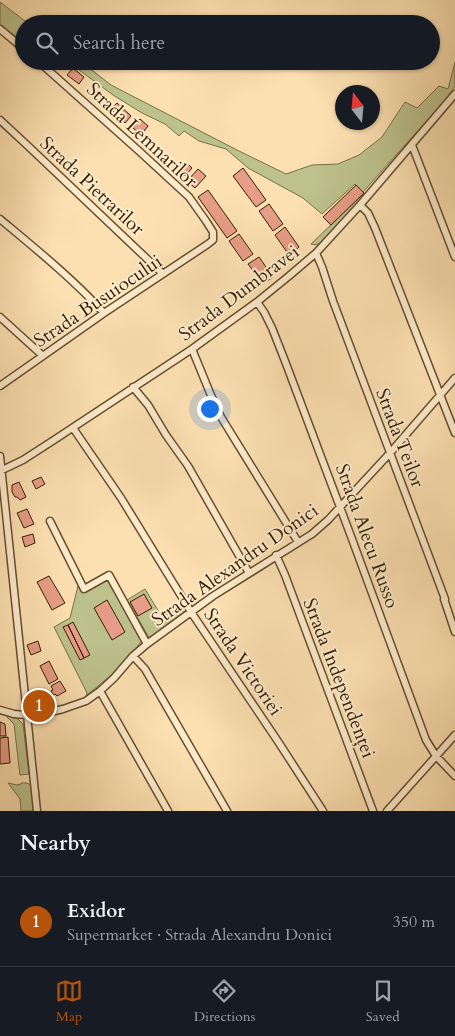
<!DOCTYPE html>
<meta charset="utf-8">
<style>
:root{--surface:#171b24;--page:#242831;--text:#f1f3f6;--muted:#9ea1a6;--line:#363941;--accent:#b45309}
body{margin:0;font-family:Cardo,serif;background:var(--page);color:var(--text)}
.compass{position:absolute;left:335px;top:85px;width:45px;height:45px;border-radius:50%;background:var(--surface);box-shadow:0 1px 4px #0004;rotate:344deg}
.you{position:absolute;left:209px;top:408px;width:18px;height:18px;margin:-12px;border:4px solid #fff;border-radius:50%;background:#1a73e8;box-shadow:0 0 0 8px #1a73e833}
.badge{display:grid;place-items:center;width:32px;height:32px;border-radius:50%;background:var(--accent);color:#fff;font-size:16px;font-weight:700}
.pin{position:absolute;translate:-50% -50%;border:2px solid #fff;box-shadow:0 1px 5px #0006}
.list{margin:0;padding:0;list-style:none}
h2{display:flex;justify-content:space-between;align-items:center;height:65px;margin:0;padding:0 20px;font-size:21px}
h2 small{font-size:16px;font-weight:400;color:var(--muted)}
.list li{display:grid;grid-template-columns:32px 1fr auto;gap:15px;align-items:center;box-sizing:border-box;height:90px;padding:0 20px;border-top:1px solid var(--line)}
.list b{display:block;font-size:19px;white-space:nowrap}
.list p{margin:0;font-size:16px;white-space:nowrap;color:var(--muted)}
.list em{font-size:16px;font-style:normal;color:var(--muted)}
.icon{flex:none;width:28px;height:28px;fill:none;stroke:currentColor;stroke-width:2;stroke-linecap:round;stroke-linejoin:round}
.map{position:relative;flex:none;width:455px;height:811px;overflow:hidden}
.search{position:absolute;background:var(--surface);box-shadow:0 1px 4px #0004;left:15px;right:15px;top:15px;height:55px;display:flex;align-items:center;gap:12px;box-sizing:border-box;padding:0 18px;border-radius:28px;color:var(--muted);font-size:19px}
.sheet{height:155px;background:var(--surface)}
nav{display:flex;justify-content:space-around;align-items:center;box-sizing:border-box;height:70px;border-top:1px solid var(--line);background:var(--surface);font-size:14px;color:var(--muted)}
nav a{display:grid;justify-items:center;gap:2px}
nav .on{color:var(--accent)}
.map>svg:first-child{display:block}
.green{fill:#bdc28d;stroke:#797047}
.building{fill:#e79d87;stroke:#351f01}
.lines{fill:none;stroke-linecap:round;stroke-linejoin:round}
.minor-casing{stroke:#674f2d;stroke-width:9}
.minor{stroke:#fdebcc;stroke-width:6}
.labels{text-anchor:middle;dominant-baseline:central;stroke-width:4;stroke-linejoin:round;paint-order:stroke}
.street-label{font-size:19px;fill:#351f01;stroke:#fdebcc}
</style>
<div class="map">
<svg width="455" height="811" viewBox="0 0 455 811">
<rect width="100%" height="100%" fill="#fce0b1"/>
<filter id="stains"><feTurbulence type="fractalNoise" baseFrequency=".004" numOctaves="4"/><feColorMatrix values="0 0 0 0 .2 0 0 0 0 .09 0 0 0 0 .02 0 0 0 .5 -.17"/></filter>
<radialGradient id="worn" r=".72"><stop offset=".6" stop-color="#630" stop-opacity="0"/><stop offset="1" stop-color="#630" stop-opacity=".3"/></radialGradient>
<path class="green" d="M0 2 29 24H24V45L0 25Z
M67 61H80L111 85 237 150 286 174 312 165 338 164 359 155 382 137 405 102 417 108 439 86 448 89 455 62V86L446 99 363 192 355 184 322 214 303 198 248 168 226 149 199 141 184 131 179 136 165 124 142 113 113 95Z
M364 193 366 195 322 242 316 245 311 244Z
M107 578 142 641 116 671 86 696 87 693 54 627 70 618 78 586 82 593Z
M145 589 162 617 180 607 185 614 150 639 127 600Z
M7 714 18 719 23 724 29 774 20 775 14 724 7 717Z
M8 783 17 785 21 784V783H27L31 785 34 811H21L20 799Z"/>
<path class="building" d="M73 68 84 77 79 84 67 75Z
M117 103 131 116 125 123 111 109Z
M140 119 148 126 141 135 133 128Z
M186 162 192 168 185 176 182 173 180 175 177 172Z
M243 168 266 200 256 207 233 176Z
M198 169 206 176 195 188 187 181Z
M356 185 364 193 331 225 323 217Z
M208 190 237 231 227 238 198 197Z
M269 204 283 224 273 231 259 211Z
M285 227 299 247 289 255 275 235Z
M239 234 253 254 243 261 229 241Z
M259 257 273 277 263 284 248 264Z
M41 477 45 484 36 489 32 481Z
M19 482 26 497 20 500 17 497H15L12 492V485Z
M27 509 34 524 24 528 17 513Z
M33 534 35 543 25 547 22 537Z
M49 576 65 603 52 610 37 582Z
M144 594 152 608 138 616 130 602Z
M107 600 125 632 112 640 94 608Z
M73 622 90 655 84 658 68 625Z
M68 625 84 658 80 660 63 627Z
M38 641 41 651 31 655 27 645Z
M49 661 58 679 49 684 40 666Z
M60 681 66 691 57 696 55 694 53 695 51 691 53 690 51 686Z
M0 722 5 724 6 736H0Z
M8 737 10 763 0 764V738Z"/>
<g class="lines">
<g class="minor-casing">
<path id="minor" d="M0 29 24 49
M0 120 28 146 163 274
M412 145 455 257
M360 205 368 213 375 228 455 433
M0 219C36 249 73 279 104 313
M316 253 322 267 333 301 445 599H444L455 632
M257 302 264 312 272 328 285 361 352 539 426 740 436 756 455 776
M0 317 43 356
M192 349 210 393 221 417 298 542
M0 386 104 313 208 244 213 240V232L206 221 189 197 139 151 38 61
M133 387 148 405 166 435 188 466 249 573
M73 428 121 498 191 612 279 743 323 811
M0 456 37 811
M0 471 23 460 54 440 192 349 257 302 289 276 316 253 360 205 455 94
M50 521 84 589 109 575 147 644
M276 555 285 575 373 811
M133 656 145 669 227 811
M100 691 168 811
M0 710 14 714 26 715 42 714 63 709 86 701 100 691 114 678 133 656 147 644 213 596 312 534 328 520 390 453 455 378
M387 811 455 735"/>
</g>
<use href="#minor" class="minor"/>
</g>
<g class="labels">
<g class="street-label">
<text transform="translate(142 135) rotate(43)">Strada Lemnarilor</text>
<text transform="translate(92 186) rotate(43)">Strada Pietrarilor</text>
<text transform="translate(239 293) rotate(-37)">Strada Dumbravei</text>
<text transform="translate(98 301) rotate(-34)">Strada Busuiocului</text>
<text transform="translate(400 438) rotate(69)">Strada Teilor</text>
<text transform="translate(367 536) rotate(70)">Strada Alecu Russo</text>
<text transform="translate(235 565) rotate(-35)">Strada Alexandru Donici</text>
<text transform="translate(243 662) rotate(56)">Strada Victoriei</text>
<text transform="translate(339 678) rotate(69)">Strada Independenței</text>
</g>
</g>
<rect width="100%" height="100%" filter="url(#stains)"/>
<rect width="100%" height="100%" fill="url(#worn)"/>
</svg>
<svg class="compass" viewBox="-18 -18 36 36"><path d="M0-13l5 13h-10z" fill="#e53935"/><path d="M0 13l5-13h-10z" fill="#9ea1a6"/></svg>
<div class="you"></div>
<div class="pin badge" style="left:39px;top:706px">1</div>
<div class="search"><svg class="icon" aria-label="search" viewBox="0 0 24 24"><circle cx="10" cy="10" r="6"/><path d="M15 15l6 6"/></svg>Search here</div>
</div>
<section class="sheet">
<h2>Nearby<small></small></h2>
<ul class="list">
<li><span class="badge">1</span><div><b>Exidor</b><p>Supermarket · Strada Alexandru Donici</p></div><em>350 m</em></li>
</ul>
</section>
<nav>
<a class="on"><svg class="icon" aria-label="map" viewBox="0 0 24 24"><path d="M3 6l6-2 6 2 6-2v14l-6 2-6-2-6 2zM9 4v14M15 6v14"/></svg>Map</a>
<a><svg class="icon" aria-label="directions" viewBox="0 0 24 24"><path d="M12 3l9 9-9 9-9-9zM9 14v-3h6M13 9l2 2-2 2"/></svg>Directions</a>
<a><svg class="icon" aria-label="saved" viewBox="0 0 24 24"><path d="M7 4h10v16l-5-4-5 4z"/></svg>Saved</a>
</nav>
